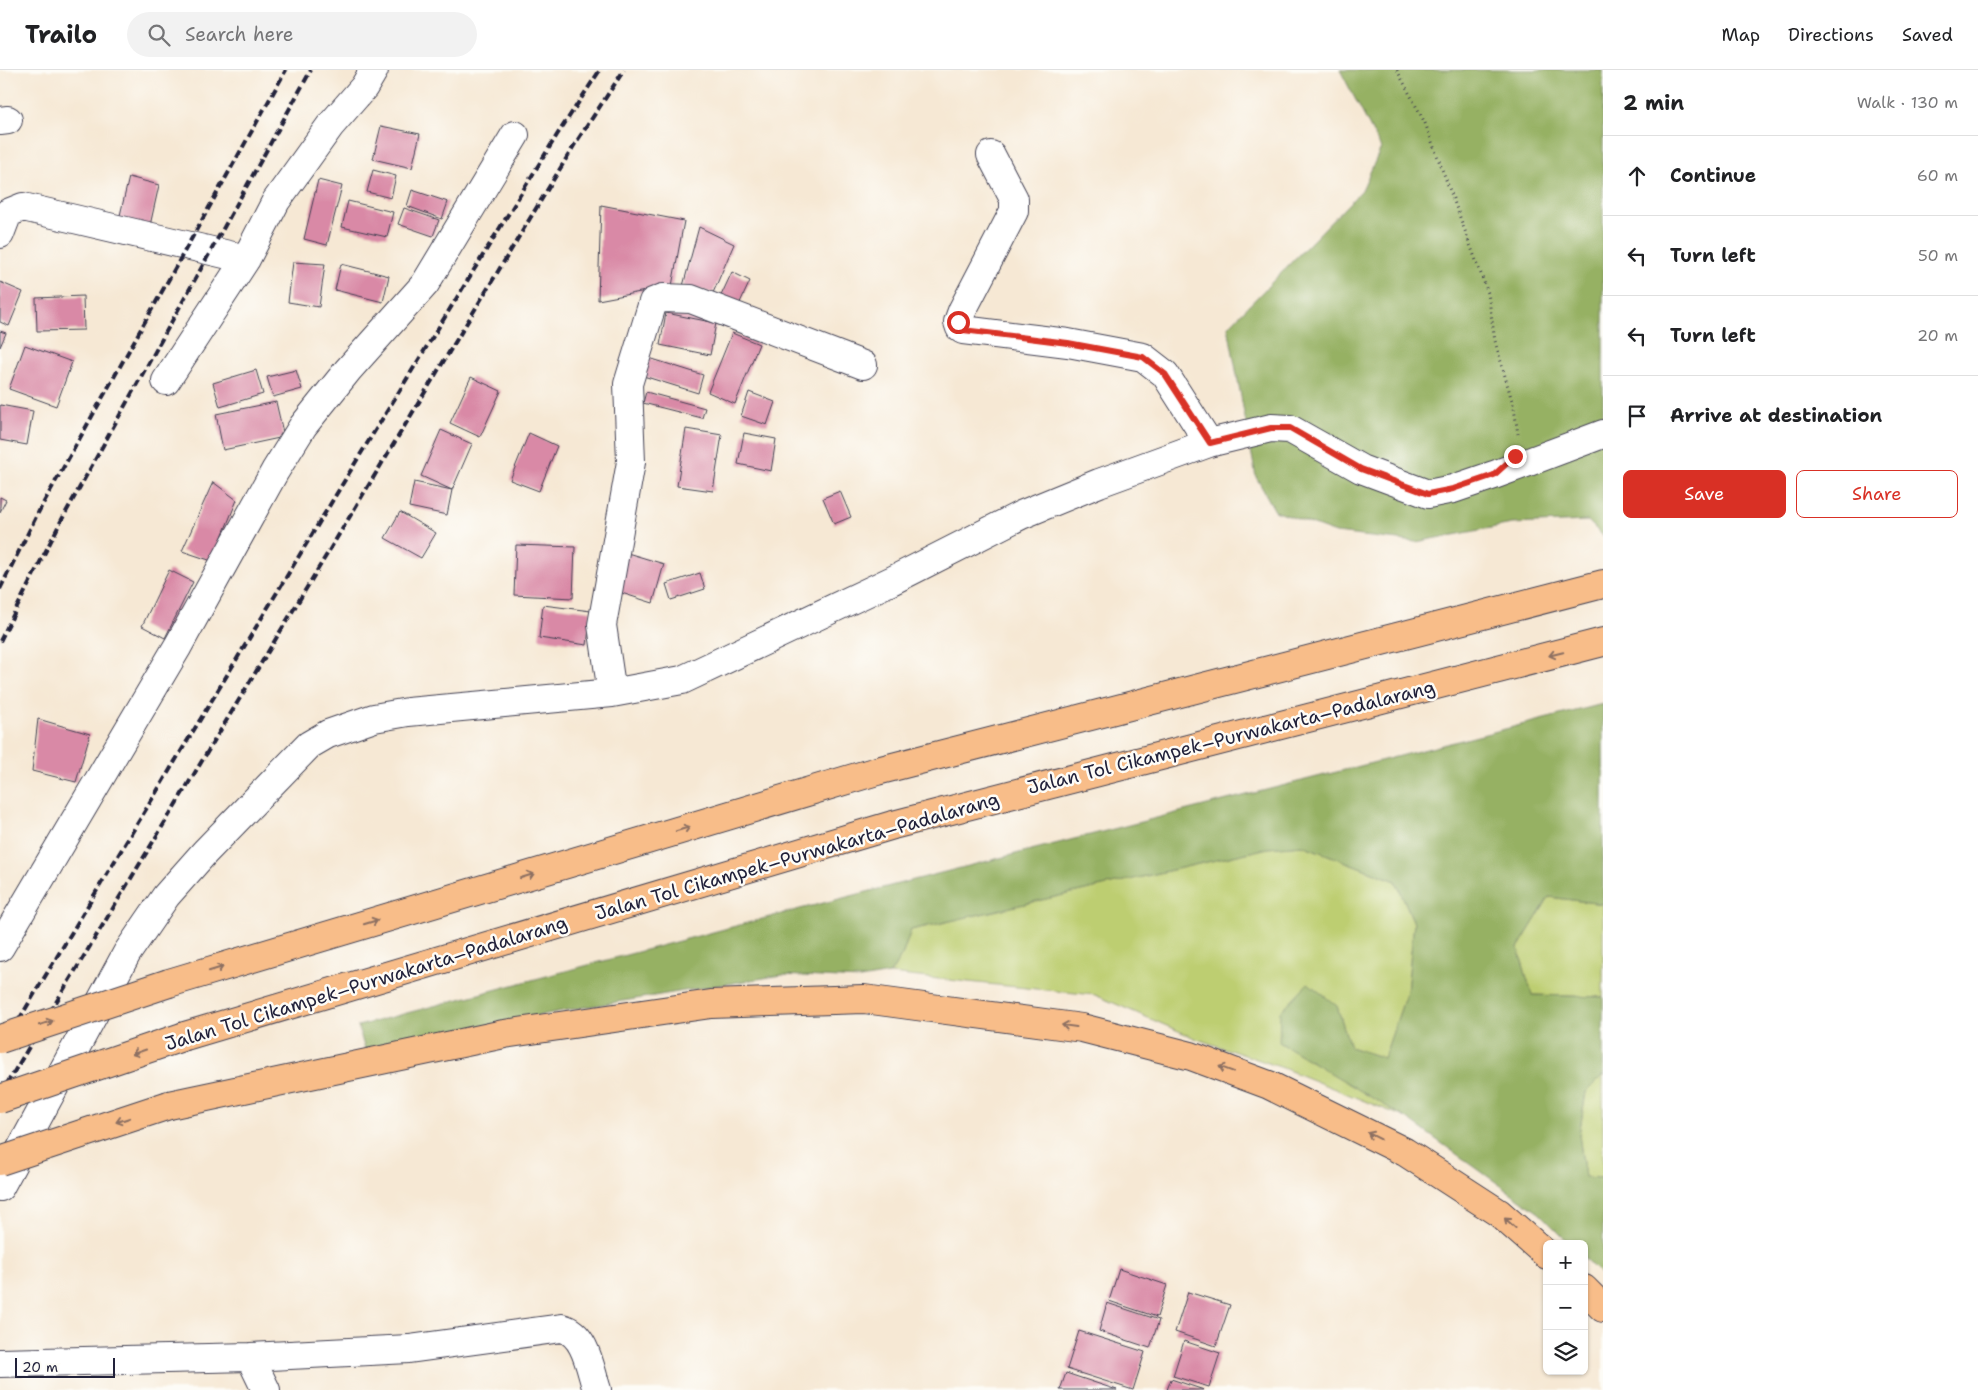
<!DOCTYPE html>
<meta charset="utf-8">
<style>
:root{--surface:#fff;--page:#f2f2f2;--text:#202124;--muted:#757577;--line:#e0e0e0;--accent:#d93025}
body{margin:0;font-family:"Shantell Sans",sans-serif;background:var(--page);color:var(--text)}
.controls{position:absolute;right:15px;bottom:15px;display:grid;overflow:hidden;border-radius:8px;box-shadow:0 1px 4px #0004}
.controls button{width:45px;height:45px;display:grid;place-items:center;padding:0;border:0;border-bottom:1px solid var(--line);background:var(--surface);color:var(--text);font:25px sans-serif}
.scale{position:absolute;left:15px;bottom:12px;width:100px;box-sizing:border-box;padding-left:5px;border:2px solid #22223b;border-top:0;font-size:14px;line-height:18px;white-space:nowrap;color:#22223b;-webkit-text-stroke:4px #fdfcf7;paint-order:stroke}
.stop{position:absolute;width:15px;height:15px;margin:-11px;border:4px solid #d93025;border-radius:50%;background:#fff}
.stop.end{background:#d93025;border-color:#fff;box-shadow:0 1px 5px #0008}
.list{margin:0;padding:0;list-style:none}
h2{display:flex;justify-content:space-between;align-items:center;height:65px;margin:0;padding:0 20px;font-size:21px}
h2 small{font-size:16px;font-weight:400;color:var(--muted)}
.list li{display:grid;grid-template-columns:32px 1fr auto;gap:15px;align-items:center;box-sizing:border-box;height:80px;padding:0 20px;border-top:1px solid var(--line)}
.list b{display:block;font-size:19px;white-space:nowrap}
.list em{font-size:16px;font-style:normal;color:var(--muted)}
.actions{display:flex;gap:10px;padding:15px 20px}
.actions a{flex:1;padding:11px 0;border:1px solid var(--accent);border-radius:8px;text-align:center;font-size:18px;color:var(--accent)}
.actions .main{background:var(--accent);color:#fff}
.icon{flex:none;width:28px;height:28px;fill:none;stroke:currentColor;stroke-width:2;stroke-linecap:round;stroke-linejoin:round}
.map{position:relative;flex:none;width:1603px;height:1320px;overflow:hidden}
header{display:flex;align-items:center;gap:30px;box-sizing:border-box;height:70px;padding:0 25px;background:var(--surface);border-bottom:1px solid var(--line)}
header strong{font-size:24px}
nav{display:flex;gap:28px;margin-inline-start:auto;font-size:18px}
.search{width:350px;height:45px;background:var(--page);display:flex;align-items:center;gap:12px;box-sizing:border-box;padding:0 18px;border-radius:28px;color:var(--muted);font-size:19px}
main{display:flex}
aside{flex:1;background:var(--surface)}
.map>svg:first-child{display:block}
.green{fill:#bdce71;stroke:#707856}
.forest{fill:#96b163;stroke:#5c6a4f}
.building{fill:#d989a6}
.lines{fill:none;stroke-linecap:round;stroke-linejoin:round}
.street-casing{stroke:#424052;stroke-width:30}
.highway-casing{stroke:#424052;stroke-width:30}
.path{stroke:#424052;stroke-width:3;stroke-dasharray:1 4;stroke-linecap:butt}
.street{stroke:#fff;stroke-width:28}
.highway{stroke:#f8bd89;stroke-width:28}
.rail{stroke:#22223b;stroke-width:4;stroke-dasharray:8 4;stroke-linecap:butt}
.highway-bridge-casing{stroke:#424052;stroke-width:30;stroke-linecap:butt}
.highway-bridge{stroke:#f8bd89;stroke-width:28}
.oneway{stroke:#8d7062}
.route{stroke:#d93025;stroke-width:6}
.labels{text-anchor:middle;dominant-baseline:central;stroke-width:5;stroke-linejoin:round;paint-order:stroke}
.street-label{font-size:19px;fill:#22223b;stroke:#fdfcf7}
</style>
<header>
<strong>Trailo</strong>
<div class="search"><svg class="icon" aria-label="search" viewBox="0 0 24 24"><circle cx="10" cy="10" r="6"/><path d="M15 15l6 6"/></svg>Search here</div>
<nav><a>Map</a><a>Directions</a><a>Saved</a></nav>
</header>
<main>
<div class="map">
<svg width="1603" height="1320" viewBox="0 0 1603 1320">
<rect width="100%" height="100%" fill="#fdfcf7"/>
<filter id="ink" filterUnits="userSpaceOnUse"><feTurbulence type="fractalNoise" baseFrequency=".02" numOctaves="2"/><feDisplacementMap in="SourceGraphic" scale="10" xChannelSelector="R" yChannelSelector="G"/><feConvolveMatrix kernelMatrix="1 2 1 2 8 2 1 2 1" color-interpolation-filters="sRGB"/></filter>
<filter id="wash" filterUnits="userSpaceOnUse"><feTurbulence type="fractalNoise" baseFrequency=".0096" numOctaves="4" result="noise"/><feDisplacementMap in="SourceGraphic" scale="20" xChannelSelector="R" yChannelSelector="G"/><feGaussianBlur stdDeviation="1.12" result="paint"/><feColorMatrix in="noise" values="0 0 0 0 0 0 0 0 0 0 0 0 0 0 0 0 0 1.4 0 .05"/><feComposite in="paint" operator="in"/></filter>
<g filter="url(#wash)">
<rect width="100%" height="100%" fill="#f6e8d4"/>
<path class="green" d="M1302 775 1396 811 1414 853 1407 921 1384 988 1350 977 1337 936 1279 972 1409 1049 1283 998 1197 969 1095 925 890 904 903 883 911 860 1268 778Z
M1549 827 1603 834V927L1532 925 1518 878Z
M1603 1005V1108H1585L1579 1065 1586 1022Z"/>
<path class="forest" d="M1340 0H1603V466L1588 451 1512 454 1416 472 1336 463 1275 441 1256 407 1228 257 1362 120 1381 78Z
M1603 634V834L1549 827 1518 878 1532 925 1603 927V1005L1586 1022 1579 1065 1585 1107 1603 1108V1207L1584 1188V1174H1570L1539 1143 1409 1050 1279 972 1280 942 1308 913 1337 936 1350 977 1384 988 1407 921 1414 853 1396 811 1302 775 1268 778 911 860 903 883 890 904 860 909 782 905 562 941 365 980 358 956 800 839Z"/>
<g id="blocks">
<path class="building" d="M381 56 420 64 412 98 373 89Z
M373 100 396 106 391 128 367 122Z
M129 107 159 115 149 160 118 154Z
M318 110 342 116 327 175 304 169Z
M412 120 448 132 442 149 407 136Z
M348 131 393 142 387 167 342 157Z
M601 135 684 151 672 216 598 230Z
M404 138 439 150 433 166 398 154Z
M699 157 734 174 713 223 683 216Z
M293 192 325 194 319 237 288 232Z
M341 194 389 206 383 232 335 220Z
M732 202 750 211 737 239 719 230Z
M0 212 23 222 9 256 0 252Z
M83 226 84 260 37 261 36 228Z
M666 243 716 253 710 285 660 275Z
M0 261 6 263 0 277Z
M732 263 759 274 735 334 708 322Z
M25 275 72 292 56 336 9 319Z
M646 287 703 305 698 323 640 305Z
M256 300 263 324 220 337 213 313Z
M296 300 302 319 273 327 267 307Z
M471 307 501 321 480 367 450 353Z
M646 322 705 338 702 348 643 333Z
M749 322 775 332 767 355 741 346Z
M276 332 284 367 223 380 216 344Z
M0 335 33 341 27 375 0 370Z
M686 359 722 365 713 421 677 416Z
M441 360 472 374 452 420 447 445 409 437 414 412 452 420 421 406Z
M529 363 557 376 539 421 510 410Z
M744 363 776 369 771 401 738 394Z
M213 412 237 430 212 491 182 481Z
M840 421 851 447 834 454 823 428Z
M0 427 6 430 0 442Z
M400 442 436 463 421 488 385 468Z
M516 475 575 477 573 528 514 525Z
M624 482 664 494 653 533 612 520Z
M169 500 193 512 165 568 142 556Z
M700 503 705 519 671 530 666 514Z
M543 535 591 541 587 575 539 568Z
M38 649 90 664 76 712 32 701Z
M1119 1199 1167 1215 1157 1247 1109 1231Z
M1188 1222 1230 1235 1216 1276 1175 1262Z
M1107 1233 1159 1250 1150 1278 1099 1261Z
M1079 1261 1145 1282 1133 1320 1067 1299Z
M1184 1271 1220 1283 1209 1317 1173 1306Z
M1066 1303 1117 1320H1060Z
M1171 1309 1204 1320H1167Z"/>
</g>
</g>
<g filter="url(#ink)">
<use href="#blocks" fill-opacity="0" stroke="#424052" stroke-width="1"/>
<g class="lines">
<g class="street-casing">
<path id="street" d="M0 51 8 50
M991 85 1014 129V141L962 241 958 252 960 258 963 260 1068 273 1143 287 1165 304 1209 373
M0 164 8 143 23 137 246 189
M166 311 246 189 276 131 330 56 364 17 374 0
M612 623 602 555 631 392 628 314 653 232 663 228 691 229 863 295
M0 877 178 576 275 401 303 356 348 300 425 214 515 65
M0 1117 127 883 166 826 205 782 309 675 328 664 374 648 408 642 612 623 682 610 891 511 1021 445 1099 413 1209 373 1271 358 1290 359 1361 399 1428 424 1453 419 1494 405 1603 364
M250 1287 266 1320
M0 1293 250 1287 409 1279 562 1258C586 1264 590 1299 597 1320"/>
</g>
<g class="highway-casing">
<path id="highway" d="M169 913 877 701 1603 514
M185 966 893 755 1603 572
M169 1035 504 964 711 934 864 929 1082 958 1191 986 1269 1015 1405 1082 1499 1143 1547 1185
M1584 1219 1603 1238"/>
</g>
<path class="path" d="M1397 0 1425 53 1488 223 1495 271 1514 338 1518 364"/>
<use href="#street" class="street"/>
<use href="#highway" class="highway"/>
<path class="rail" d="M0 519 39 441 286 0
M0 571 60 453 311 0
M0 981 360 385 557 65 600 0
M0 1025 575 74 624 0"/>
<g class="highway-bridge-casing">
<path id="highway-bridge" d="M0 969 169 913
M0 1029 185 966
M0 1091 169 1035"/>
</g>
<use href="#highway-bridge" class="highway-bridge"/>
</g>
<defs><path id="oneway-shaft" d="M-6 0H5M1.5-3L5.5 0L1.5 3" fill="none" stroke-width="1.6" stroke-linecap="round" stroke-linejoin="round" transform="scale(1.25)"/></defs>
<g class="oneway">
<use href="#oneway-shaft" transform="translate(1556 584) rotate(166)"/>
<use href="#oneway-shaft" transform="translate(683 759) rotate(-17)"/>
<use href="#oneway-shaft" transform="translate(527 806) rotate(-17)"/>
<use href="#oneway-shaft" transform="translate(371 852) rotate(-17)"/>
<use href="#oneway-shaft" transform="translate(216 899) rotate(-17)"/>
<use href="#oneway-shaft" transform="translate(46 953) rotate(-18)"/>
<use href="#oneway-shaft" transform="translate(1069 956) rotate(-172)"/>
<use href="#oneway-shaft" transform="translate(139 982) rotate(161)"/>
<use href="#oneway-shaft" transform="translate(1226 999) rotate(-160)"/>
<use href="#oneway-shaft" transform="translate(123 1050) rotate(162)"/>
<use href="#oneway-shaft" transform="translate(1374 1066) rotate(-153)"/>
<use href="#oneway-shaft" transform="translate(1510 1153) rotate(-138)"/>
</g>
</g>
<g class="lines" filter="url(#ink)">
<path class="route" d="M958 252 963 260 1068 273 1143 287 1165 304 1210 373 1271 358H1290L1361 399 1428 424 1453 419 1494 405 1515 386"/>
</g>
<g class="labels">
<g class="street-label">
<text transform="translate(1231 667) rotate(-14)">Jalan Tol Cikampek–Purwakarta–Padalarang</text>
<text transform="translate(797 786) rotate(-16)">Jalan Tol Cikampek–Purwakarta–Padalarang</text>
<text transform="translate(366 913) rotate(-17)">Jalan Tol Cikampek–Purwakarta–Padalarang</text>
</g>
</g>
</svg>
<div class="controls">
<button>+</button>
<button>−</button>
<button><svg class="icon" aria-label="layers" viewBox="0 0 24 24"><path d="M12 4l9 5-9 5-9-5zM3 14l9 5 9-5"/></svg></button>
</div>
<div class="scale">20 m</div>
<div class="stop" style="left:958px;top:252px"></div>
<div class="stop end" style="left:1515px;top:386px"></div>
</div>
<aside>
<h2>2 min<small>Walk · 130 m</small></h2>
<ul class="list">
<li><svg class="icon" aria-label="ahead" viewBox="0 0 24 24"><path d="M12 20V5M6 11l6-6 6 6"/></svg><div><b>Continue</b></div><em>60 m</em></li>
<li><svg class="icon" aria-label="left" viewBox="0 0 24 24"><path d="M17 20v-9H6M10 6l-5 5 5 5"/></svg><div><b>Turn left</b></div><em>50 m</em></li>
<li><svg class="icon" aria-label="left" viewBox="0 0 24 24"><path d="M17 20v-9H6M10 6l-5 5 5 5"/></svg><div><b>Turn left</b></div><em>20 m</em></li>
<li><svg class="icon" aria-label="arrive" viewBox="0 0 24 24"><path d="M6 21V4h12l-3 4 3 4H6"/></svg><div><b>Arrive at destination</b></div></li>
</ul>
<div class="actions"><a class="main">Save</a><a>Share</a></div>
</aside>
</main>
